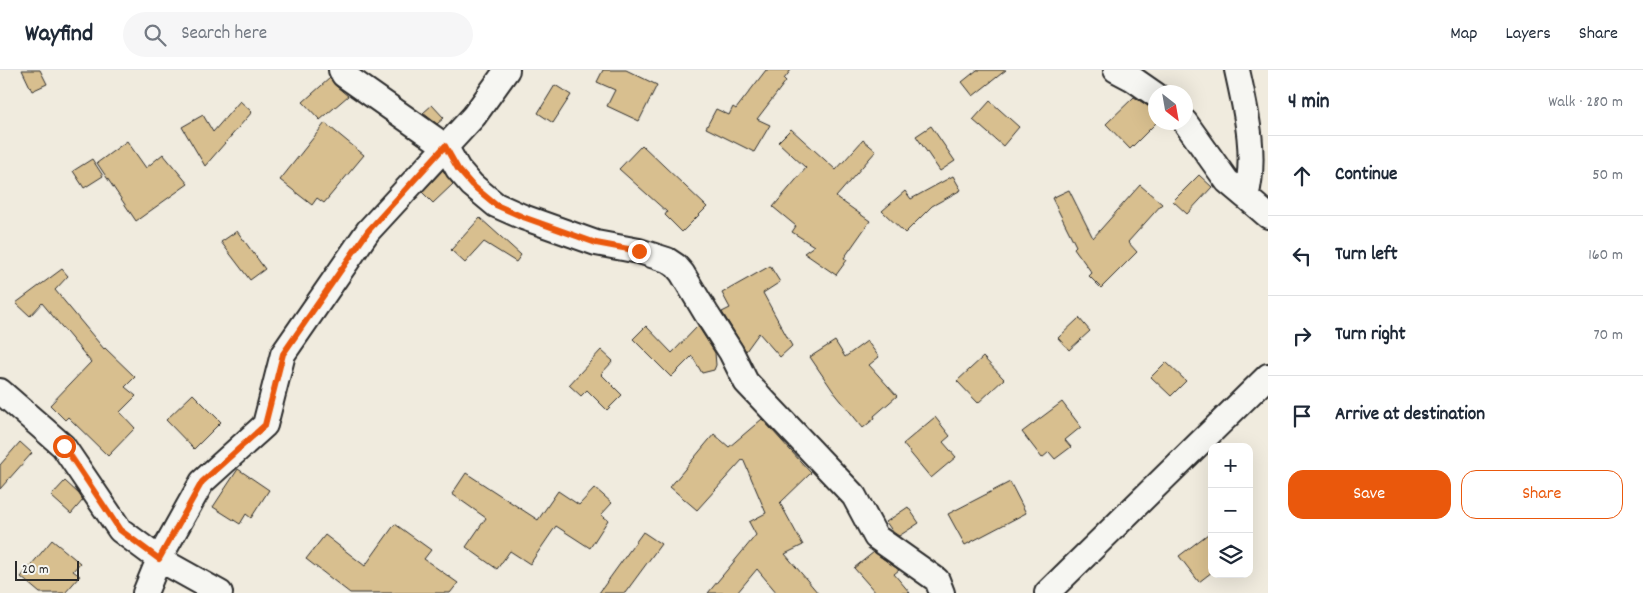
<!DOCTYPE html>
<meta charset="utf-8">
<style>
:root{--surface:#fff;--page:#f6f6f7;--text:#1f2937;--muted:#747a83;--line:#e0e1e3;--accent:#ea580c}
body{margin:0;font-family:Dekko,sans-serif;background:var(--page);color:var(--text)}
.controls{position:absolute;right:15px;bottom:15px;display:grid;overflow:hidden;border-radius:10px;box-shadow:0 5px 20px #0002}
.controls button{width:45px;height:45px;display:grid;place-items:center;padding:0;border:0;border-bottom:1px solid var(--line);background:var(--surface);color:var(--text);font:25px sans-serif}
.compass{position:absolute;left:1148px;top:15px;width:45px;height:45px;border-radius:50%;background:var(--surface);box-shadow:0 5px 20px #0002;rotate:149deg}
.scale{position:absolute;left:15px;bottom:12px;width:64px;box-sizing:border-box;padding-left:5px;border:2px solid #2b2b2b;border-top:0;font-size:14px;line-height:18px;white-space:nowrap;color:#2b2b2b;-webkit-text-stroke:4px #f6f6f2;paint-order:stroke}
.stop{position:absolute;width:15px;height:15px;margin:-11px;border:4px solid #ea580c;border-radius:50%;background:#fff}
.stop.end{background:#ea580c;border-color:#fff;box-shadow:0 1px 5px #0008}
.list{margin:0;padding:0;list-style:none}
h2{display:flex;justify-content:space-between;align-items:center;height:65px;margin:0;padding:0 20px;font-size:21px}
h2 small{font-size:16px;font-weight:400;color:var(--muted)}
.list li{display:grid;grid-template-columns:32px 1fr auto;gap:15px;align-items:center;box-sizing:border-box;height:80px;padding:0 20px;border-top:1px solid var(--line)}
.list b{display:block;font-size:19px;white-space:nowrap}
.list em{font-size:16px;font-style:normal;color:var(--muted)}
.actions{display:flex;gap:10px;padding:15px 20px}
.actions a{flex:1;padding:11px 0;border:1px solid var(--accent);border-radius:15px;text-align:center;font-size:18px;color:var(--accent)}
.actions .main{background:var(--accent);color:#fff}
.icon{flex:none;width:28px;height:28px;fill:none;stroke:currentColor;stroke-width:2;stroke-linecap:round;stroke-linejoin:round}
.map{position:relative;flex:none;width:1268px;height:523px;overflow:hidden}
header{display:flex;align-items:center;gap:30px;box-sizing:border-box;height:70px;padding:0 25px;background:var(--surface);border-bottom:1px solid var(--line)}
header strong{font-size:24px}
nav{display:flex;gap:28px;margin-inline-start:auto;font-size:18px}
.search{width:350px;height:45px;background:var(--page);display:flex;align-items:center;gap:12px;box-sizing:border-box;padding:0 18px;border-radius:28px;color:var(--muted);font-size:19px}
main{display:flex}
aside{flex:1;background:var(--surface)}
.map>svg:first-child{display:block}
.building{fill:#d8bf8f;stroke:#2b2b2b}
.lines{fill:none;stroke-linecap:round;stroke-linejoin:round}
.minor-casing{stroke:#2b2b2b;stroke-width:28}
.minor{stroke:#f6f6f2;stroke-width:24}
.route{stroke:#ea580c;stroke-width:6}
</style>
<header>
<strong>Wayfind</strong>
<div class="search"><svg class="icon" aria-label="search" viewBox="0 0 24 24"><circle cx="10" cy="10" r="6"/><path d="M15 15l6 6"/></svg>Search here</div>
<nav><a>Map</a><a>Layers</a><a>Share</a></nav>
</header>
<main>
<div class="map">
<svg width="1268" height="523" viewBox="0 0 1268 523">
<rect width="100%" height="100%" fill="#f0ebde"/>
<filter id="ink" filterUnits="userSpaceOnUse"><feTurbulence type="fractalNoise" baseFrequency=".02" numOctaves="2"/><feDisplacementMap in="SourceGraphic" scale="10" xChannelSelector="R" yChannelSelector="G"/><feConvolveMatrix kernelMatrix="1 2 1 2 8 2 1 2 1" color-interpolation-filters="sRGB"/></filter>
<g filter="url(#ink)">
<path class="building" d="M22 0H40L47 14 32 21Z
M603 0H626L657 15 639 51 607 36 615 20 597 12Z
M766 0H791L784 9 786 11 757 49 770 55 754 82 706 58 716 39 729 45 733 37 736 39Z
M977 0H1006L973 26 962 12Z
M330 8 336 16 348 26 320 50 303 32Z
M555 15 571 25 553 53 538 43Z
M1134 27 1148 36 1156 39V52H1157L1130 79 1106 54Z
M240 31 252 42 205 96 182 57 203 45 213 62Z
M990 31 1019 57 1003 76 973 50Z
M432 35 444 48 437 54 423 43Z
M325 53 364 85 324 133 317 128 312 135 280 110Z
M931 56 955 91 940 101 916 66Z
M791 59 836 100 863 70 876 81 836 127 870 151 844 188 847 190 836 205 804 183 814 176 792 162 796 156 773 137 806 98 778 72Z
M127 71 146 98 163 84 188 114 136 151 97 93Z
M642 75 707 137 682 162 665 145 667 142 619 99Z
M92 89 103 106 84 118 73 101Z
M443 100 453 114 433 133 422 122Z
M1199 105 1212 117 1187 144 1173 131Z
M953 106 961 120 932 136 905 163 882 141 905 121 911 129Z
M1140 115 1162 134 1128 172 1137 182 1101 218 1089 206 1092 203 1074 178 1076 176 1052 128 1069 120 1093 168Z
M480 148 521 185 516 192 484 172 465 193 451 180Z
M237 161 265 199 250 210 221 172Z
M770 196 780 212 763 223 792 276 780 287 759 263 746 281 722 242 730 238 722 223Z
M62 199 68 206 55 220 104 279 105 278 135 307 125 317 136 326 120 342 135 358 108 386 68 347 65 350 50 335 91 292 42 233 30 246 16 233Z
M1079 248 1090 261 1069 280 1058 268Z
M646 256 672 283 698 256 715 283 716 295 714 300 702 303 692 286 671 307 633 269Z
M835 271 845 287 867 271 879 287 869 295 897 326 874 346 875 348 863 358 833 321 810 287Z
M601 280 613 291 601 304 622 325 607 340 587 320 581 326 569 315Z
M983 287 1004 309 978 333 957 311Z
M1166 292 1186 311 1171 326 1151 307Z
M193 324 221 352 194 379 166 350Z
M1062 332 1081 357 1065 370 1071 377 1055 389 1049 382 1042 388 1022 362Z
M935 347 950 366 943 372 956 387 931 408 903 374Z
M762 349 811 403 780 433 803 475 785 484 818 523H777L757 499 737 523H708L756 465 749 452 766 443 743 389 697 440 670 417 714 364 729 377Z
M20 372 32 383 0 419V395Z
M238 399 269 420 251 448 246 444 240 454 213 437Z
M466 403 538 450 558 421 579 435 595 418 612 433 601 445 608 450 590 478 556 456 530 494 510 481 497 499 466 477 486 448 452 424Z
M65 411 79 424 83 430 71 444 51 426Z
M1010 412 1026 443 965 475 948 444Z
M908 437 919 453 899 466 893 462 886 452Z
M395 454 431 480 424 489 458 513 450 523H350L306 489 325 465 365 496Z
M1212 461V502L1199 512 1179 486Z
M643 462 661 474 625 523H599Z
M52 470 80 493 73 501 80 506 65 523H40L21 507Z
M874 482 899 500 894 504 910 523H876L854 498Z"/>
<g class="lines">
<g class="minor-casing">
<path id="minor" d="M341 0 344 5 445 76 458 99 472 115 496 135 523 147 596 173 639 181 667 190 676 196 682 203 706 243 731 282 746 312 854 426 876 467 937 510 942 523
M1116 0 1133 9 1156 25
M1237 0C1246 41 1257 85 1246 127L1268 146
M1185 52 1227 111 1246 127
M0 321 63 376 120 460 159 489 220 523
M145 523 159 489 202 412 265 355 283 284 368 161 474 46 507 0
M1047 523 1268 306"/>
</g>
<use href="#minor" class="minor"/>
</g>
</g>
<g class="lines" filter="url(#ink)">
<path class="route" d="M64 376 120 460 159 489 202 412 265 355 283 284 368 161 445 76 458 99 472 115 496 135 523 147 596 173 639 181"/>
</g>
</svg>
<div class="controls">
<button>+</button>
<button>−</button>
<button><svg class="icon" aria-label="layers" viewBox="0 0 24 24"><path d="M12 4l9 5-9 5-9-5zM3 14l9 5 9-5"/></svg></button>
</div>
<svg class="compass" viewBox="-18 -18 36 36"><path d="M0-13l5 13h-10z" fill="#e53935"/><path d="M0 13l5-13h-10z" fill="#747a83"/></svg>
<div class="scale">20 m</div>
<div class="stop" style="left:64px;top:376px"></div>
<div class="stop end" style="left:639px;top:181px"></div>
</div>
<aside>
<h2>4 min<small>Walk · 280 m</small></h2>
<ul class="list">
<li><svg class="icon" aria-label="ahead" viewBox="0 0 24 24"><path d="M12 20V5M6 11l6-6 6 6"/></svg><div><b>Continue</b></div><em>50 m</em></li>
<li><svg class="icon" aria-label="left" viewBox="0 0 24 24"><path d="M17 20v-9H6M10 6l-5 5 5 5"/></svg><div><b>Turn left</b></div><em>160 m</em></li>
<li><svg class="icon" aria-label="right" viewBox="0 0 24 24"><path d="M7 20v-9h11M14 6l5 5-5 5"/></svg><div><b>Turn right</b></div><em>70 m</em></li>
<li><svg class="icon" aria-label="arrive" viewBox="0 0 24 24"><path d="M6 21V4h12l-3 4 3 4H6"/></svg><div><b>Arrive at destination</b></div></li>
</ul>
<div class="actions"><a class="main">Save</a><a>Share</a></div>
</aside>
</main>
